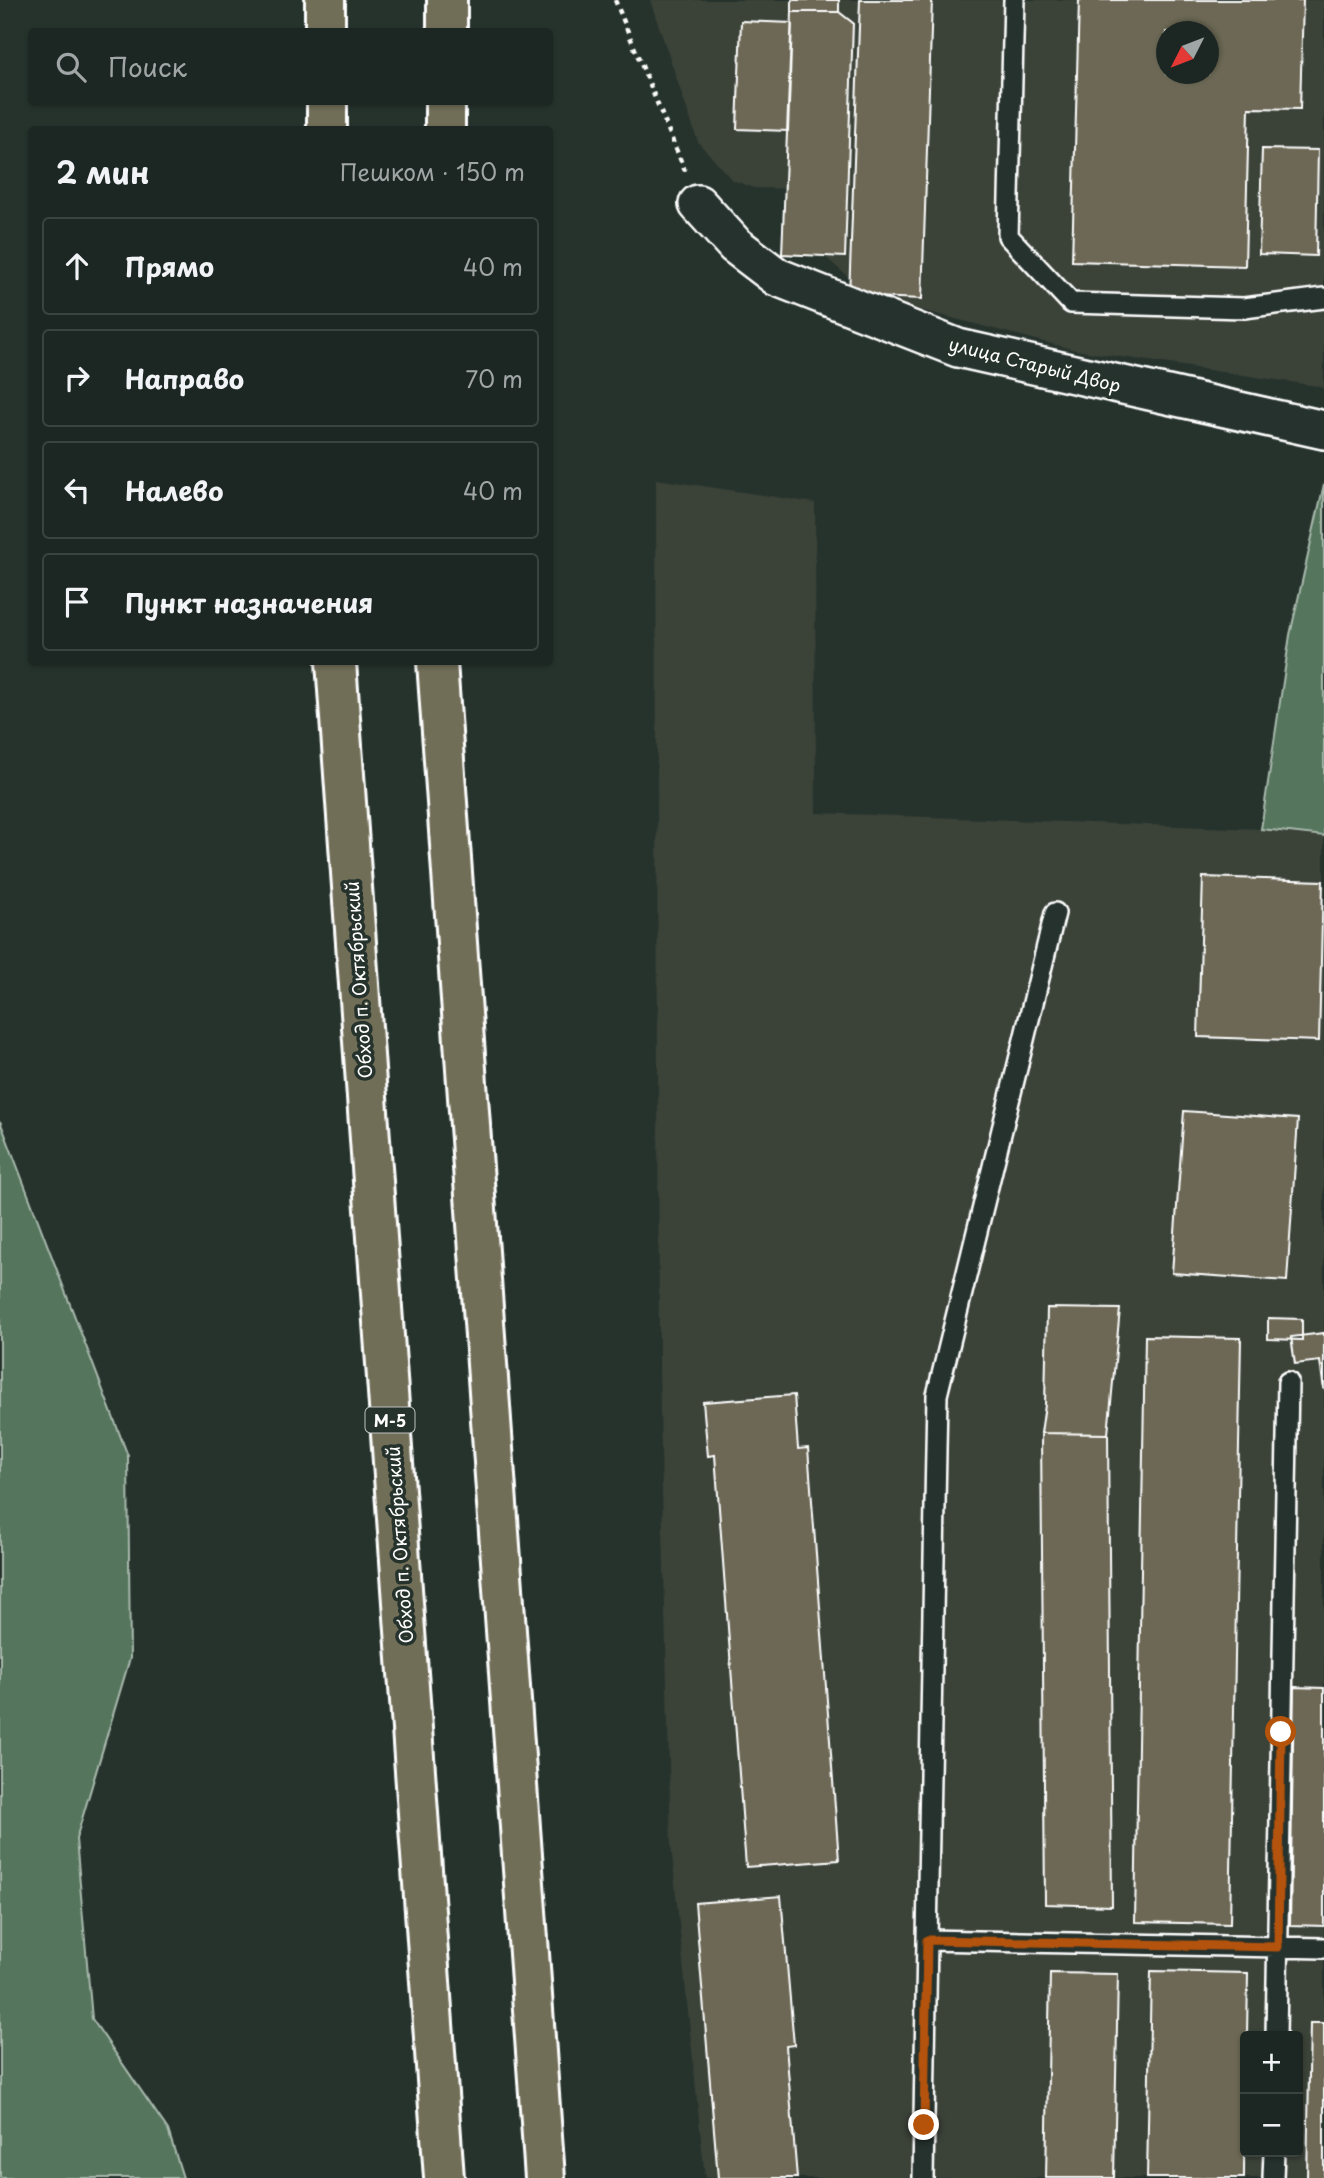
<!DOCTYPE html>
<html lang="ru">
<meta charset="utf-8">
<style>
:root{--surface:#1c2622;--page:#29322f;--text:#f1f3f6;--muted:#a0a5a5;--line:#3a4340}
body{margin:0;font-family:"Playpen Sans",sans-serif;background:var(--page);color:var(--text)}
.controls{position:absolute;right:21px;bottom:21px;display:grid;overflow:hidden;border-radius:7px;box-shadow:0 2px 5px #0004}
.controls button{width:63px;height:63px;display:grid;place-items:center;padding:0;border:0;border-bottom:2px solid var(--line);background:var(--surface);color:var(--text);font:35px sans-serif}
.compass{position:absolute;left:1156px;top:21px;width:63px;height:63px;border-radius:50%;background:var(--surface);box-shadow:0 2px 5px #0004;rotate:228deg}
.stop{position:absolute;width:21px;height:21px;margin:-16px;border:5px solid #b45309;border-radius:50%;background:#fff}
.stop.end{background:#b45309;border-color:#fff;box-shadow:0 2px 7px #0008}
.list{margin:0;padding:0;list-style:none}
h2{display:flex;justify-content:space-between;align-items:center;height:91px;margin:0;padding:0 28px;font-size:30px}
h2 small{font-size:23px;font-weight:400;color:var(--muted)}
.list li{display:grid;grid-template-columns:46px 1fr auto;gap:21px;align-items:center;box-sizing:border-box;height:98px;margin:0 14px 14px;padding:0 14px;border:2px solid var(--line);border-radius:7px}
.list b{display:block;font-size:26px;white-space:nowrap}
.list em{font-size:23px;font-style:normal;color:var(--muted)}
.icon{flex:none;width:38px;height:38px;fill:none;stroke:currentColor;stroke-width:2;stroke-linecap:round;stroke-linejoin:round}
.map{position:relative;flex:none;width:1324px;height:2178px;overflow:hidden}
.search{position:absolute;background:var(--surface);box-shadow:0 2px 5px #0004;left:28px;top:28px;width:525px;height:77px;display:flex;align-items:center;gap:18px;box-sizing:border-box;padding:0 24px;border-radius:7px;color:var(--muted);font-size:26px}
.panel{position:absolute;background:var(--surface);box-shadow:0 2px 5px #0004;left:28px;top:126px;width:525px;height:539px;border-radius:7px}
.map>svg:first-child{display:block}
.built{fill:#3b4339;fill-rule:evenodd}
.green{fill:#55745d;stroke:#aabaae;stroke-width:2}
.building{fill:#6c6855;stroke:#fff;stroke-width:2;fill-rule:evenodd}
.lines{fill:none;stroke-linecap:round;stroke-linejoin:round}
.service-casing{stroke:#fff;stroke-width:24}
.minor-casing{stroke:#fff;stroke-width:42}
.trunk-casing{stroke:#fff;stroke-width:44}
.path{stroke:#fff;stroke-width:4.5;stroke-dasharray:5 5;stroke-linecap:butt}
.service{stroke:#26332d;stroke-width:19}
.minor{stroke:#26332d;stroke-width:37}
.trunk{stroke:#716e59;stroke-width:38}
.route{stroke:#b45309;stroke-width:9}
.labels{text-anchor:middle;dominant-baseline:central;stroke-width:7;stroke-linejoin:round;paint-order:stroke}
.shield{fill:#26332d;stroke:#bec2c0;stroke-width:2}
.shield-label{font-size:16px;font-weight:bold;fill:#fff}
.street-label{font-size:18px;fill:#fff;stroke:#26332d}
</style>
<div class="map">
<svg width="1324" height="2178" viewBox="0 0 1324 2178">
<rect width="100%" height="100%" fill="#26332d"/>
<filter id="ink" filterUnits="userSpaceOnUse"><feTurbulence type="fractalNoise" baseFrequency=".0143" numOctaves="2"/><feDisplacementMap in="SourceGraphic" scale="14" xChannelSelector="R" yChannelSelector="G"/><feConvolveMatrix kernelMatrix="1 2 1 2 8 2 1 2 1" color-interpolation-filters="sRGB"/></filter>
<g filter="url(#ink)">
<path class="built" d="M650 0H1324V389L1317 386 1075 350 871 297 800 235 802 189 754 188 732 180 698 142ZM1166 32H1208V74H1166Z
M656 479 815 503 816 813 1261 829 1324 836V2178H705L671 1845 659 1370ZM1245 2036H1298V2152H1245Z"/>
<path class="green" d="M1324 484V836L1261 829 1290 635Z
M0 1121 128 1456 130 1658 76 1839 92 2019 168 2130 183 2178H0Z"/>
<path class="building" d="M792 0H839V12H792Z
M860 0H932L922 299 849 296Z
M1079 0H1303L1300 109 1249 108 1245 266 1072 261ZM1166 32H1208V74H1166Z
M792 12H839L853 23 845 257 782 254Z
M741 21 792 23 788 131 737 129Z
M1262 149 1318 150 1316 256 1259 254Z
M1203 877 1323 881 1319 1041 1198 1037Z
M1184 1111 1298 1119 1287 1281 1172 1273Z
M1047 1308 1120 1309 1108 1434 1041 1433 1045 1405Z
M1268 1318 1302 1319V1340L1268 1339Z
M1324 1333V1390L1320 1361 1295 1364 1291 1337Z
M1145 1336 1241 1338 1230 1924 1135 1922Z
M794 1395 798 1449 808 1448 839 1860 746 1867 715 1455 708 1456 703 1402Z
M1041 1433 1108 1434 1112 1906 1045 1904Z
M1294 1687 1324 1688V1926L1290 1925Z
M781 1896 794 2045 786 2046 797 2178H718L695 1903Z
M1151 1971 1248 1973 1247 2036H1245L1244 2178H1147Z
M1050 1973 1118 1974 1114 2178H1046Z
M1310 2023H1324V2178H1307Z"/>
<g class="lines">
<g class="service-casing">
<path id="service" d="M1014 0 1008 236 1071 303 1244 308 1324 298
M927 1940 937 1395 1055 913
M1276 2036 1288 1382
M923 2178 927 1940 1324 1948
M1273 2178 1274 2152"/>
</g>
<g class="minor-casing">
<path id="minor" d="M698 204 735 245 777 277 958 348 1324 430"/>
</g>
<g class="trunk-casing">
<path id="trunk" d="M325 0V32
M447 32V0
M327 102V130
M445 130V102
M336 662 444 2178
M437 662 545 2178"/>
</g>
<path class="path" d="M615 0 685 171"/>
<use href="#service" class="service"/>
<use href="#minor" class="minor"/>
<use href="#trunk" class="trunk"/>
</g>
</g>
<g class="lines" filter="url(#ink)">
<path class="route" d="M924 2125 927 1940 1278 1947 1281 1732"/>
</g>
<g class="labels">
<rect class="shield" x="365.5" y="1407.5" width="49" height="25" rx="5"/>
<g class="shield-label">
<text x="390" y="1420">М-5</text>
</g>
<g class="street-label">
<text transform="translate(1035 364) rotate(14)">улица Старый Двор</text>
<text transform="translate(358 980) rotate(-94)">Обход п. Октябрьский</text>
<text transform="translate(399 1545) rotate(-94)">Обход п. Октябрьский</text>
</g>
</g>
</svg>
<div class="controls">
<button>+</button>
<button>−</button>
</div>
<svg class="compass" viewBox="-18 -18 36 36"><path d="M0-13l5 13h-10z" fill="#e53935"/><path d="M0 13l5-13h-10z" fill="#a0a5a5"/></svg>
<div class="stop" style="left:1281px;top:1732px"></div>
<div class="stop end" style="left:924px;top:2125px"></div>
<div class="search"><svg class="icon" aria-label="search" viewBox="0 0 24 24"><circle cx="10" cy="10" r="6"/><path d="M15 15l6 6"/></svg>Поиск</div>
<section class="panel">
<h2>2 мин<small>Пешком · 150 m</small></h2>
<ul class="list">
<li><svg class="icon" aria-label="ahead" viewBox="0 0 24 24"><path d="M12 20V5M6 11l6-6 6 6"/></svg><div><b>Прямо</b></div><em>40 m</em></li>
<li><svg class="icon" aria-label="right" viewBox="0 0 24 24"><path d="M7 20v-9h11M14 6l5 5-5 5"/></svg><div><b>Направо</b></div><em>70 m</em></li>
<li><svg class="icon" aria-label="left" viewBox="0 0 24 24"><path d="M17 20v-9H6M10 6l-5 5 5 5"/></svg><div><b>Налево</b></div><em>40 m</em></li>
<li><svg class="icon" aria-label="arrive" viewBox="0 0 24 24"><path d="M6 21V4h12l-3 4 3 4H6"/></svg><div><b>Пункт назначения</b></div></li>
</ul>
</section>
</div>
